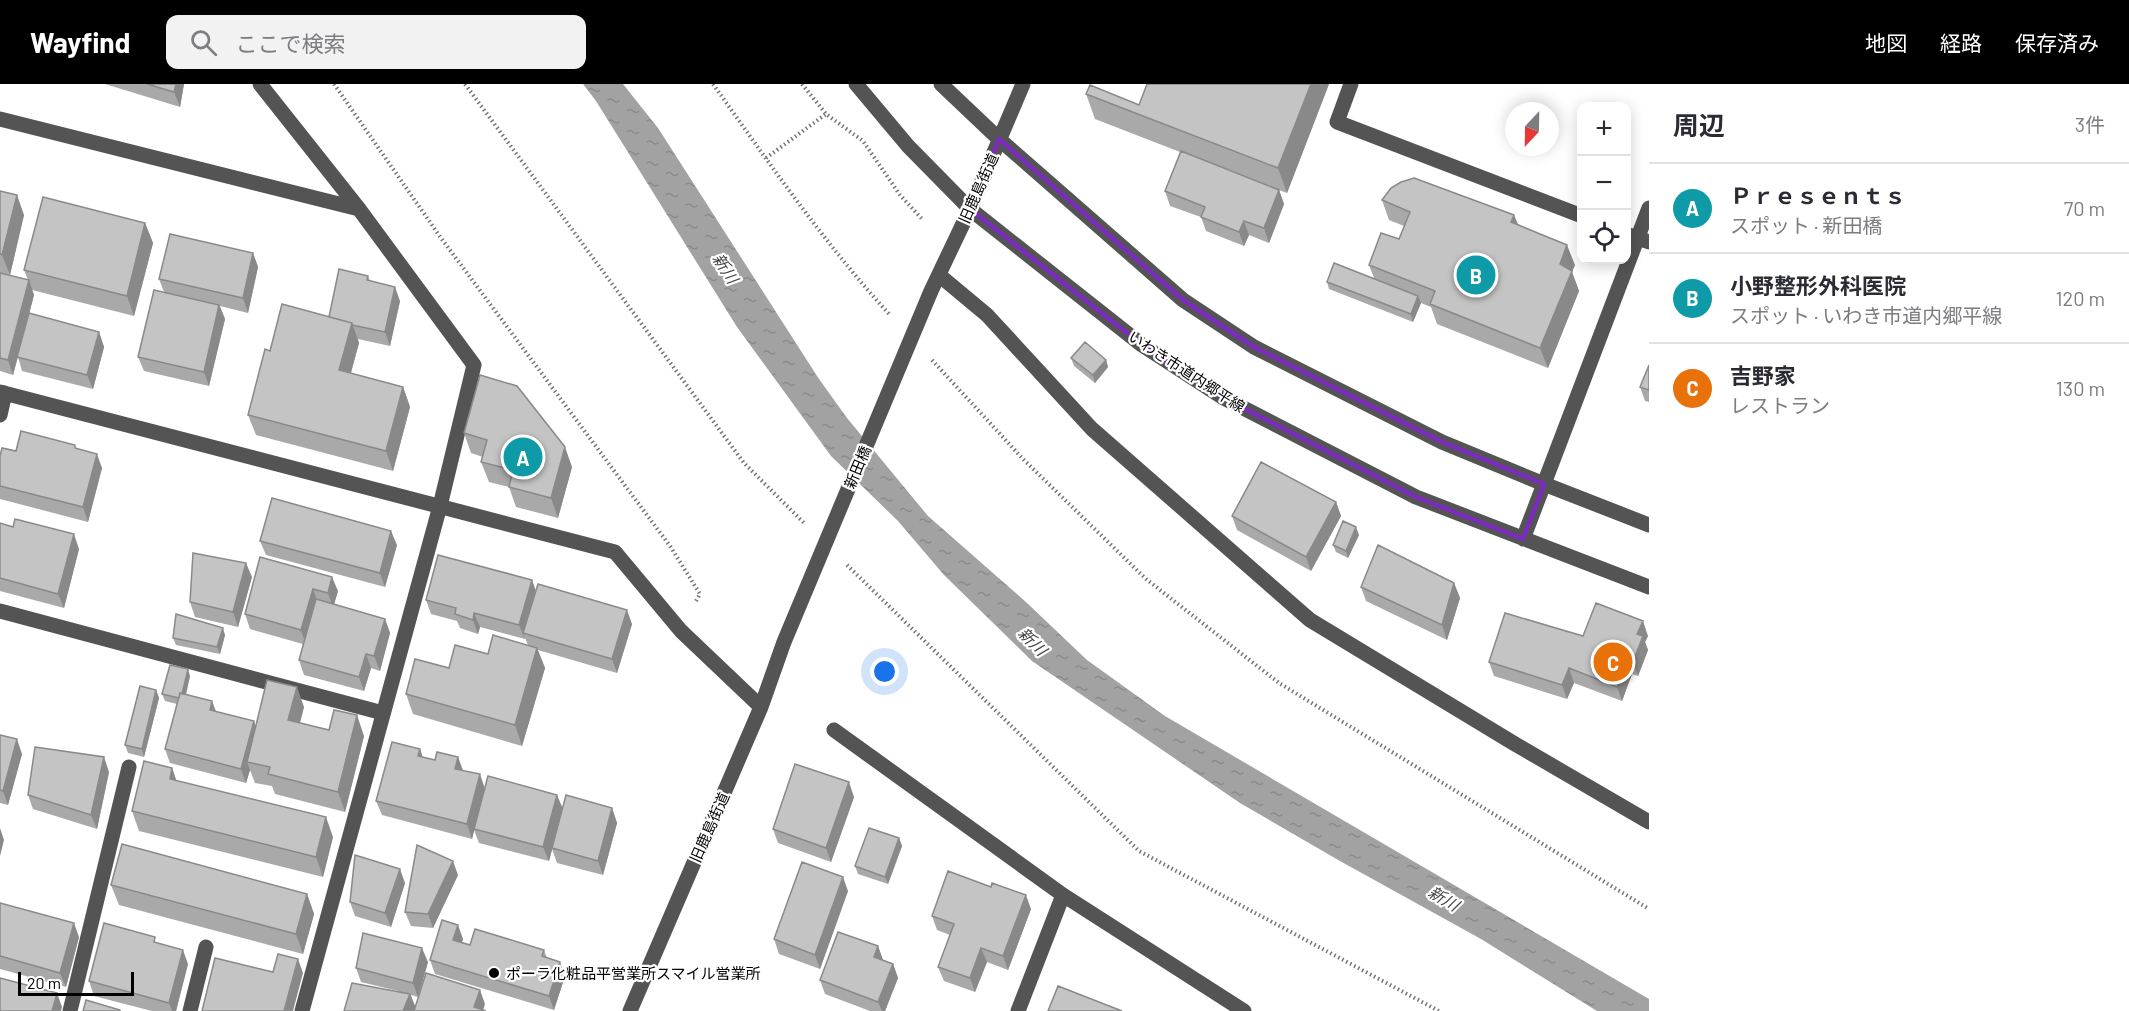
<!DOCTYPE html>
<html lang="ja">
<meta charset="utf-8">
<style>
:root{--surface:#fff;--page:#f2f2f3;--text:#2b2b33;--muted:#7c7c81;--line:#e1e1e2;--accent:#000}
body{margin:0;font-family:Barlow,"Noto Sans JP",sans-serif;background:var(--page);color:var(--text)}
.controls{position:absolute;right:18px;top:18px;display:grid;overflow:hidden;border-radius:12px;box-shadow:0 3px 15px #0003}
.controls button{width:54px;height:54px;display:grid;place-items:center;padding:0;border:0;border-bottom:2px solid var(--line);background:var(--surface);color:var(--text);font:30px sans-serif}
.compass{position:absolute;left:1505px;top:18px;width:54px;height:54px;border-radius:50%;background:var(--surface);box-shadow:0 3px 15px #0003;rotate:202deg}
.scale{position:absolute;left:18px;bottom:15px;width:116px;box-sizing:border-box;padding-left:6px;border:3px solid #000;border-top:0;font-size:16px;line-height:21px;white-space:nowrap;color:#000;-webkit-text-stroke:4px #fff;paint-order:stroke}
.you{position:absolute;left:885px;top:588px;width:21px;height:21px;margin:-15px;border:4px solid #fff;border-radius:50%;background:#1a73e8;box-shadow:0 0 0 9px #1a73e833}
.badge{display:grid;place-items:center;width:39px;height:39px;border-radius:50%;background:var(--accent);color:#fff;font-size:20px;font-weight:700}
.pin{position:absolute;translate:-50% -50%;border:3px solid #fff;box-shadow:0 2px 6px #0006}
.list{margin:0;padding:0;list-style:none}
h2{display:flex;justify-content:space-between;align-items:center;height:78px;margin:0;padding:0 24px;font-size:26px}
h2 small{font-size:20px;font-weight:400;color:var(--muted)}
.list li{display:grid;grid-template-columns:39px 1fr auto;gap:18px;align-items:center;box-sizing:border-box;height:90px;padding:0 24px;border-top:2px solid var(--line)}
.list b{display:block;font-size:22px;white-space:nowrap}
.list p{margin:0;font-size:20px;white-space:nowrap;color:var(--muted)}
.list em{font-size:20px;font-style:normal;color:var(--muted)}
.icon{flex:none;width:33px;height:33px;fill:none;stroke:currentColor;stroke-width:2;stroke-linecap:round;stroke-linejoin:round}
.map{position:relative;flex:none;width:1649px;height:927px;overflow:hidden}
header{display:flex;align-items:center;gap:36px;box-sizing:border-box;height:84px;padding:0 30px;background:var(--accent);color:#fff}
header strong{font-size:28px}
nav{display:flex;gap:33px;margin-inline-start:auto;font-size:21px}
.search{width:420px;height:54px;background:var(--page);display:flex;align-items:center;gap:15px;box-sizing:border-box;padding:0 21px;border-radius:12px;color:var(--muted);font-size:22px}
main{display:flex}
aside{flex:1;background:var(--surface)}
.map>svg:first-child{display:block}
.water{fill:url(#water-ripples)}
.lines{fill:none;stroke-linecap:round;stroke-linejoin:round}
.path{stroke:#767676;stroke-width:4;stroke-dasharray:1.5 3;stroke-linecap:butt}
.minor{stroke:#545454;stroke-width:15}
.wall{fill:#a9a9a9}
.shaded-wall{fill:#898989}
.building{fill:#c4c4c4;stroke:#898989;stroke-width:1.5}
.marked{fill:none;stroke:#7b2cbf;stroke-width:4.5;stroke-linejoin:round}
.poi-dot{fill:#000;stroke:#fff;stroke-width:2}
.labels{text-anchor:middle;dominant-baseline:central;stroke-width:4.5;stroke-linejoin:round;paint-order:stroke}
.street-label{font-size:15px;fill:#000;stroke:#fff}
.poi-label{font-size:15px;fill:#000;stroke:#fff;text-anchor:start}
.water-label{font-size:16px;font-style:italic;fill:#434343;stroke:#fff}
</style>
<header>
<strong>Wayfind</strong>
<div class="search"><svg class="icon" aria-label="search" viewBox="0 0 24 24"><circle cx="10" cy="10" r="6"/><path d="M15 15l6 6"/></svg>ここで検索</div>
<nav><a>地図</a><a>経路</a><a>保存済み</a></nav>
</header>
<main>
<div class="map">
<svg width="1649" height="927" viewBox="0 0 1649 927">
<defs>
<pattern id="water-ripples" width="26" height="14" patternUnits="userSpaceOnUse" patternTransform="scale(1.5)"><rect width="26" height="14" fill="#a2a2a2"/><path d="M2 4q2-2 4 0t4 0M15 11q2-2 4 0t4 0" fill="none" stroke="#8a8a8a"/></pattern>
</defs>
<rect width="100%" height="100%" fill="#fff"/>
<path class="water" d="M583 0H623L658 44 819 295 847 334 928 432 1027 519 1087 576 1165 632 1649 915V927H1597L1481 855 1340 777 1240 719 1032 577 944 491 898 437 831 372 737 243 596 17Z"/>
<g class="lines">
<path class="path" d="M334 0 441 154 670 462 700 510 695 519
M465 0 744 379 805 440
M713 0C769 79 825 160 890 231
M802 0 826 30 863 57 900 111 923 136
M766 74 826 30
M932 276 1023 375 1146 495 1279 599 1649 825
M847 481 1139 767 1439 927"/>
<path class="minor" d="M260 0 359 125 474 281 440 422 302 927
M856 0 908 62 970 125 1142 261 1222 313 1416 413 1649 503
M941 0 999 55 1183 216 1254 263 1442 358 1544 400 1649 441
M1351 0 1337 38 1582 132
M0 35 359 125
M1626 150 1649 158
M939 191 987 231 1092 345 1310 536 1515 660 1649 738
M0 308 615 468 681 547 761 623
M0 331 5 309
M1523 455 1649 124
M0 527 383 629
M834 646 1063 811 1244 927
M70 927 129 683
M190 927 206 863
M630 927 761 623 784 558 931 207 970 125 1023 0
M1018 927 1063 811"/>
</g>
<path class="wall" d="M105 0H184L180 23Z
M1329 0 1287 109 1263 100 1279 106 1284 120 1269 159 1249 151 1244 162 1206 147 1201 133 1170 122 1165 107 1180 68 1095 35 1086 10 1139 21Z
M0 107 24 131 10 191 0 189Z
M1382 116 1514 131 1518 140 1575 181 1572 188 1579 207 1548 284 1437 240 1431 223 1421 219 1413 238 1329 205 1327 198 1374 194 1369 181 1399 155 1404 142 1389 136Z
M145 139 153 159 134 232 32 206 34 211 29 230 99 248 104 263 93 305 22 287 18 273 13 291 0 287V189L28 196 24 186Z
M253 169 258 183 248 229 220 222 225 235 209 302 144 287 138 273 164 208 159 195Z
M368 192 370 197 400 217 390 262 358 255 359 259 351 289 403 303 410 323 393 387 256 351 248 331 270 267 329 233Z
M1071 274 1106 276 1108 283 1095 299 1074 282Z
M1649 281V318L1645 317 1640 303Z
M480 291 572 383 558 434 516 423 509 403 489 398 481 378 483 373 471 369 464 349Z
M77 365 102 384 88 438 0 415V372L16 367Z
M1336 418 1341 432 1311 487 1237 446 1232 432Z
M0 439 79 465 64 524 0 507Z
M1359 451 1348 474 1336 468 1333 461Z
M260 457 397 461 385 503 266 471Z
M260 473 338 507 334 520 385 535 390 549 380 587 371 584 364 607 304 591 299 576 303 560 250 545 245 530Z
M252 493 238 543 195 533 190 518Z
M1454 499 1460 514 1447 556 1366 517 1361 503Z
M536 507 632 540 617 589 538 566 545 584 522 662 413 630 406 610 449 584 488 570 528 561 525 554V555L480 543 478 550 460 544 457 537 431 530 426 516Z
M225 551 220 570 176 561 173 554Z
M1583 552H1648L1645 558 1648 566 1638 592 1632 590 1622 617 1574 599 1567 615 1494 592 1489 578Z
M190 592 186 611 212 617 216 627 256 642 304 623 300 639 329 646 364 652 345 728 275 710 272 702 255 699 250 686 246 699 170 679 165 665 177 620 165 617 162 610Z
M156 606 159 614 144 673 128 669 125 661Z
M0 651 22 670 8 721 0 719Z
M420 665 423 674 435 676 458 673 463 686 485 704 562 725 612 724 617 739 603 791 557 779 552 765 549 777 479 759 474 746 472 755 382 731 376 717Z
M172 684 176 696 333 753 323 793 139 747 132 727Z
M109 688 97 745 33 725 28 711Z
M854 713 831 778 778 759 773 745Z
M899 754 902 762 888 800 858 790 855 782Z
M458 791 433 844 411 842 405 828Z
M405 799 391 843 355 832 350 818Z
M111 801 307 810 314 830 303 870 119 821Z
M848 807 820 885 779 870 774 855Z
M0 819 79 853 66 903 0 885Z
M1031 825 1008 886 987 878 975 908 944 897 938 883 950 851 937 846 932 832Z
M463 855 462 858 470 861 544 866 547 874 565 892 554 926 435 890 430 876Z
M157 859 188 880 176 927H152L94 912 89 897Z
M878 862 883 876 893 880 898 894 885 927H870L825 910 820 896Z
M428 878 418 913 411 911 415 924 485 920 414 927 398 907 361 898 356 884Z"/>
<path class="shaded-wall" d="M176 0H184L180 23 174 8Z
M1311 0H1329L1287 109 1278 84Z
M1279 106 1284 120 1269 159 1264 144Z
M17 111 24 131 10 191 2 171Z
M1514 131 1522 152 1511 138Z
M1244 137 1249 151 1244 162 1239 148Z
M145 139 153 159 134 232 127 212Z
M1567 161 1575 181 1572 188 1579 207 1548 284 1540 264 1560 180Z
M253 169 258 183 248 229 243 214Z
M29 196 34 211 13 291 8 276Z
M395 203 400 217 390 262 385 248Z
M1418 212 1421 219 1413 238 1411 230Z
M219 221 225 235 209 302 204 288Z
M352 239 359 259 346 306 339 286Z
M99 248 104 263 93 305 87 291Z
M1106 276 1108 283 1095 299 1093 291Z
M403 303 410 323 393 387 386 367Z
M565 363 572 383 558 434 551 414Z
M97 370 102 384 88 438 83 423Z
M1336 418 1341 432 1311 487 1306 473Z
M1356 443 1359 451 1348 474 1346 467Z
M391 447 397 461 385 503 380 489Z
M74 450 79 465 64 524 58 510Z
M246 479 252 493 238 543 233 528Z
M332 493 338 507 333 524 328 509Z
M532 496 537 510 523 549 525 554V555L519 541Z
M1454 499 1460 514 1447 556 1442 541Z
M313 505 318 519 306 561 301 546Z
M627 526 632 540 617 589 612 575Z
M474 529 480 543 478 550 473 536Z
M385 535 390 549 380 587 374 572Z
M1643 537 1648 552 1645 558 1648 566 1638 592 1633 578 1637 550Z
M223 544 225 551 220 570 217 563Z
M537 564 545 584 522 662 515 641Z
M366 570 371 584 364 607 359 593Z
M1627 576 1632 590 1622 617 1617 603Z
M1569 584 1574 599 1567 615 1562 601Z
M188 585 190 592 183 622 180 615Z
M297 603 304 623 295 656 288 636Z
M156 606 159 614 144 673 142 665Z
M212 617 217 632 210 626Z
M357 631 364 652 345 728 338 708Z
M254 637 259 651 247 678 250 686 246 699 241 685Z
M17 655 22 670 8 721 3 707Z
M420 665 425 680 418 672Z
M104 673 109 688 97 745 91 731Z
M458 673 463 688 455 685Z
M172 684 179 704 170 695Z
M480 690 485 705 472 755 467 740Z
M849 698 854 713 831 778 826 764Z
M557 711 563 725 549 777 543 763Z
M612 724 617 739 603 791 598 777Z
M326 733 333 753 323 793 316 773Z
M0 744 4 756 0 772Z
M899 754 902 762 888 800 885 793Z
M453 777 458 791 433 844 428 830Z
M400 785 405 799 391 843 385 829Z
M843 793 848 807 820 885 815 871Z
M307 810 314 830 303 870 296 850Z
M1026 811 1031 825 1008 886 1003 872Z
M74 839 79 853 66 903 60 889Z
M458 841 463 855 458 870 453 856Z
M878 862 883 876 874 873Z
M422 864 428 878 418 913 413 899Z
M981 864 987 878 975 908 970 894Z
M183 866 188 880 176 927H172L169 919Z
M298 875 303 889 293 927H284Z
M560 878 565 892 554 926 549 912Z
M893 880 898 894 885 927H882L878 918Z
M480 906 485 920 483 927 474 923Z
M57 909 62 923 61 927H52Z
M410 910 416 924 414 927H403Z"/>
<path class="building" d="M147 0H176L174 8Z
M1147 0H1311L1278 84 1086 10 1090 1 1139 21Z
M1181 67 1279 106 1264 144 1244 137 1239 148 1201 133 1205 123 1165 107Z
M1414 94 1514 131 1511 138 1567 161 1560 180 1572 187 1540 264 1430 220 1435 207 1369 181 1381 149 1399 155 1410 128 1382 116 1391 104 1401 98Z
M0 107 17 111 2 171 0 170Z
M43 113 145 139 127 212 24 186Z
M170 150 253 169 243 214 159 195Z
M1334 179 1418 212 1411 230 1327 198Z
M339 185 368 192 367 196 395 203 385 248 352 241V239L329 233Z
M0 189 29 196 8 276 0 274Z
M154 206 219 221 204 288 138 273Z
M282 220 352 239 339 286 403 303 386 367 248 331 265 265 270 267Z
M29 229 99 248 87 291 17 273Z
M1085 258 1106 276 1093 291 1071 274Z
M1649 281V306L1640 303Z
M480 291 517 302 565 363 551 414 509 403 513 386 481 378 487 356 464 349Z
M21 347 75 361V364L97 370 83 423 0 402V372L2 364 16 367Z
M1261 378 1336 418 1306 473 1232 432Z
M272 414 391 447 380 489 260 457Z
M15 435 74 450 58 510 0 494V439L13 443Z
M1343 437 1356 443 1346 467 1333 461Z
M1378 461 1454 499 1442 541 1361 503Z
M193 469 246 479 233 528 190 518Z
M438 471 532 496 519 541 474 529 473 536 455 530 456 524 426 516Z
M260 473 332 493 328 509 313 505 301 546 245 530Z
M538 500 627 526 612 575 523 549Z
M316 515 385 535 374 572 366 570 359 593 299 576Z
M1596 519 1643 537 1637 550 1643 552 1633 578 1627 576 1617 603 1569 584 1562 601 1489 578 1505 529 1583 552Z
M176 530 223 544 217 563 173 554Z
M493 551 537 564 515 641 406 610 415 575 449 584 455 561 488 570Z
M170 581 188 585 182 610 180 609 179 614 162 610Z
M267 596 297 603 288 636 329 646 334 626 357 631 338 708 268 690 270 683 247 678Z
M140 602 156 606 142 665 125 661Z
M180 609 212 617 210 626 254 637 241 685 165 665Z
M0 651 17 655 3 707 0 706Z
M392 658 420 665 418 672 435 676 437 668 458 673 455 685 480 690 467 740 376 717Z
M35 663 104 673 91 731 28 711Z
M144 677 172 684 170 695 326 733 316 773 132 727Z
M795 680 849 698 826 764 773 745Z
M488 692 557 711 543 763 474 745Z
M566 711 612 724 598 777 552 764Z
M869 744 899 754 885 793 855 782Z
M122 760 307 810 296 850 111 801Z
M417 761 453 777 428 830 405 828Z
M355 771 400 785 385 829 350 818Z
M802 778 843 793 815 871 774 855Z
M948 787 991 803 992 799 1026 811 1003 872 981 864 970 894 938 883 954 840 932 832Z
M0 819 74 839 60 889 0 872Z
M442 836 458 841 453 856 470 861 475 845 544 866 542 872 560 878 549 912 430 876Z
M104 839 155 853 154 858 183 866 169 919 89 897Z
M838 848 878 862 874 873 893 880 878 918 820 896Z
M363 849 422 864 413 899 356 884Z
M278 870 298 875 284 927H202L215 874 273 888Z
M426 889 480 906 474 923 486 927H414Z
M0 894 57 909 52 927H0Z
M352 899 410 910 403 927H344Z
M1058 902 1122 927H1048Z
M86 916 120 926V927H83Z"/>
<path class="marked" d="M999 55 1183 216 1254 263 1442 358 1544 400 1523 455 1416 413 1222 313 1142 261 970 125Z"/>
<circle class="poi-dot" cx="494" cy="889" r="6"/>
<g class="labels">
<g class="street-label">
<text transform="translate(978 104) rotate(-66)">旧鹿島街道</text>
<text transform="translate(1187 287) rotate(33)">いわき市道内郷平線</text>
<text transform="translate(857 383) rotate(-67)">新田橋</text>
<text transform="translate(709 743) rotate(-66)">旧鹿島街道</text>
</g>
<g class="poi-label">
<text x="506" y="889">ポーラ化粧品平営業所スマイル営業所</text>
</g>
<g class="water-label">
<text transform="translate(726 184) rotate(56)">新川</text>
<text transform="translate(1033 557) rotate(45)">新川</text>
<text transform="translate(1444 814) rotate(31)">新川</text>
</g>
</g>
</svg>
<div class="controls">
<button>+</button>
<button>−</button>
<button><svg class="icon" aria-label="locate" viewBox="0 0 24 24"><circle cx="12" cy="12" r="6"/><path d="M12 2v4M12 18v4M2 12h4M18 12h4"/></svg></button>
</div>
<svg class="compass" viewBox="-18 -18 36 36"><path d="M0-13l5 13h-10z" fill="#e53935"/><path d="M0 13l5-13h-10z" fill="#7c7c81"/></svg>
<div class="scale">20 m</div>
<div class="you"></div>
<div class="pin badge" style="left:523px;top:373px;background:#0f9aa8">A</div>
<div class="pin badge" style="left:1476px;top:191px;background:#0f9aa8">B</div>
<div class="pin badge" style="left:1613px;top:578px;background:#e8710a">C</div>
</div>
<aside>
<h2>周辺<small>3件</small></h2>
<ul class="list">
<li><span class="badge" style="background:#0f9aa8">A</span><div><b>Ｐｒｅｓｅｎｔｓ</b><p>スポット · 新田橋</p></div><em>70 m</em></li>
<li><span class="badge" style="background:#0f9aa8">B</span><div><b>小野整形外科医院</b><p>スポット · いわき市道内郷平線</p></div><em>120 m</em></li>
<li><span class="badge" style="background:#e8710a">C</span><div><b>吉野家</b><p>レストラン</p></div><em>130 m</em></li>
</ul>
</aside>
</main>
